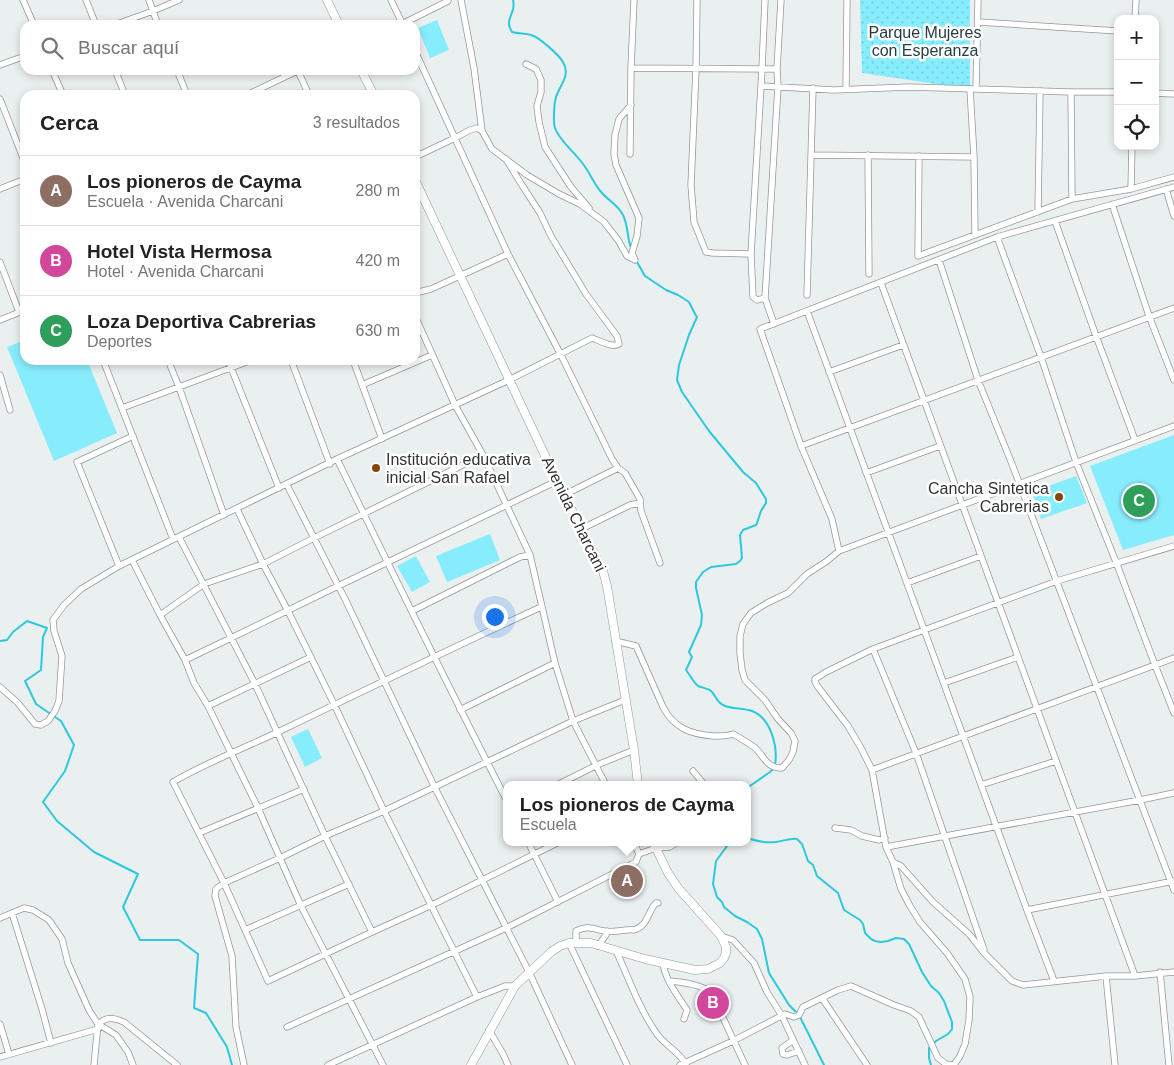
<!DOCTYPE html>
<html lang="es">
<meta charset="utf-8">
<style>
:root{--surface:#fff;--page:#f6f6f6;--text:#222;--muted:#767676;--line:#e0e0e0;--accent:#834604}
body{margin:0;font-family:Helvetica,sans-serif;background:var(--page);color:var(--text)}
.controls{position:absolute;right:15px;top:15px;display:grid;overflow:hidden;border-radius:10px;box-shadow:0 2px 8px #0003}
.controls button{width:45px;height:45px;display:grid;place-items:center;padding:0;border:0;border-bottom:1px solid var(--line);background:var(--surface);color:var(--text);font:25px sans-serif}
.you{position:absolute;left:494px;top:616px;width:18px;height:18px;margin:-12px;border:4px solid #fff;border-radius:50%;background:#1a73e8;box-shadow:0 0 0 8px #1a73e833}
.badge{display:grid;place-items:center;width:32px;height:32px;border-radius:50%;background:var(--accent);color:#fff;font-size:16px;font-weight:700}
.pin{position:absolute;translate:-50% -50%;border:2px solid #fff;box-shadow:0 1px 5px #0006}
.popup{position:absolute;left:503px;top:781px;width:248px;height:65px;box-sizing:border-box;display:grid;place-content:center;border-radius:10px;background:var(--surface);filter:drop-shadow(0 1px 4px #0005);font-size:16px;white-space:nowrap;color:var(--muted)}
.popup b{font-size:19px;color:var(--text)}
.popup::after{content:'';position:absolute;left:50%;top:100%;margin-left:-10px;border:10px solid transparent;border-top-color:var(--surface)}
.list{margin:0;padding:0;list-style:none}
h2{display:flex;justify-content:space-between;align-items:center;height:65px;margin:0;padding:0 20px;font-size:21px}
h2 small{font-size:16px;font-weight:400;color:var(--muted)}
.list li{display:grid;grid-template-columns:32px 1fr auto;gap:15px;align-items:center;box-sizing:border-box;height:70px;padding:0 20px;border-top:1px solid var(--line)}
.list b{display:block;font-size:19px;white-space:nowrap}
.list p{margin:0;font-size:16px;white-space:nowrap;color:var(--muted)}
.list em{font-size:16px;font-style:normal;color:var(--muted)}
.icon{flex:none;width:28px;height:28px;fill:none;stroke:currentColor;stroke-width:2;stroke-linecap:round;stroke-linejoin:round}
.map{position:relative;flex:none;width:1174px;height:1065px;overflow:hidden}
.search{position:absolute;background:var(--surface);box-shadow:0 2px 8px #0003;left:20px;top:20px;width:400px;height:55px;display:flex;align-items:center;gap:12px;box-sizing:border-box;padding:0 18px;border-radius:15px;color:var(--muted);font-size:19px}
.panel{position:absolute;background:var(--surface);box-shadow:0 2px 8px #0003;left:20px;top:90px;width:400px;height:275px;border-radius:15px}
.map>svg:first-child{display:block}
.grass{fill:#87edfd}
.park{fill:url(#park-dots)}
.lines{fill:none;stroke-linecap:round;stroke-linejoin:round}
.stream{stroke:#2cc9dd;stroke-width:2}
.minor-casing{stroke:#939899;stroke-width:7}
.secondary-casing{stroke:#939899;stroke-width:9}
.minor{stroke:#fff;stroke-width:5.5}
.secondary{stroke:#fff;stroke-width:8}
.poi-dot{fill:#834604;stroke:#fff;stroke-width:2}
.labels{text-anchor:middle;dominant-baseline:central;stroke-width:5;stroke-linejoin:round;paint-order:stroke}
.park-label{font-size:16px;fill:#263e42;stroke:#fff}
.poi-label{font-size:16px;fill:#323434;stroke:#fff;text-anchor:start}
.street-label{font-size:16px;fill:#323434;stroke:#fff}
</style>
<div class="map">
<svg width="1174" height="1065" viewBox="0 0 1174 1065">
<defs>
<pattern id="park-dots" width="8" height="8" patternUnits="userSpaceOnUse" patternTransform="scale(1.25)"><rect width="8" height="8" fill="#87edfd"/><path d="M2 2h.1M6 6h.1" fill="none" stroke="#75ccd9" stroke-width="1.8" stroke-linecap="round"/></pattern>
</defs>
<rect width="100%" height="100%" fill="#eaeff0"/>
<path class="grass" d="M437 20 449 50 430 58 418 28Z
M25 340V360H87L117 433 54 461 7 347Z
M1174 435V535L1123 550 1090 466Z
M1076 476 1087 503 1041 519 1032 492Z
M490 534 500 560 447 582 436 556Z
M416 556 430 582 412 592 397 566Z
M308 729 322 758 305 767 291 737Z"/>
<path class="park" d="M860 0H970V89L862 73Z"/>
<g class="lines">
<path class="stream" d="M513 0C517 14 503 18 512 32 519 34 525 33 531 35 539 37 559 55 563 62 571 75 560 85 556 97 554 104 553 122 555 128 560 142 574 151 583 164 590 173 594 184 602 193 608 200 618 205 623 215 628 225 627 237 631 248
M637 262 645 276 666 290 678 295 689 302 695 314 697 317 689 335 679 365 677 380 682 392 709 431 743 472 756 483 766 499V503L761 511 757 523 756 525 743 530 740 535 742 558 740 561 736 564 711 567 703 572 696 582V588L702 615 701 625 689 652 692 657 686 670C690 675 693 682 698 686 702 688 709 688 712 692 717 698 717 703 725 706 733 709 743 708 752 711 771 718 778 747 775 765
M0 641 7 640 13 632 27 621 47 628 43 637 41 670 25 681 36 704 61 721 74 745 65 771 43 802 57 821 94 852 138 874 123 907 140 940H179L198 954 194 1008 206 1013 227 1047 232 1065
M747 788 770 772 773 769
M747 838C756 841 767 843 776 842 784 841 790 838 797 839L802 844 808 861 813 865 817 876 838 893 844 910 860 920 863 924 865 933 871 939 875 941 881 942 888 941 896 938 904 939 909 944 922 972 931 986 939 993 944 1001 952 1022V1029L948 1034 936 1041 929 1048V1058L931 1065
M730 842 716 861 713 884 717 897 722 902 724 907 735 916 747 922 757 929 762 939 769 973 789 1005 799 1015 824 1065"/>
<g class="minor-casing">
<path id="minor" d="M23 0 34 25
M86 0 96 25
M149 0 158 25
M391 0 403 25
M461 0 474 68 482 131 492 149 527 175 559 194 580 204 604 222 618 240 627 256 635 260 632 253 637 236 639 218 616 165 614 154 615 135 619 119 631 105
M697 0 696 69 691 185 694 222 706 252 713 253 751 254
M1135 19 1136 0
M978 22 1118 31
M114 25 153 11 179 0
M400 25 448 1V0
M415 51 508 254 561 355 612 459 618 468 625 473 640 499 641 511 660 563
M526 64 536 69 541 80V92L537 106 539 122 545 147 571 187 589 208
M0 65 25 56
M631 68 777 69
M52 70 63 95
M115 70 125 95
M177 70 187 95
M298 71 309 95
M761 86 834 90 909 87 1071 92H1118
M846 89 847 0
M970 89 974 157 975 235
M976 89 978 0
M1071 92 1072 199
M1155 93 1174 94
M247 95 299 70
M0 99 25 163
M630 154 631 68 634 0
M812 155 974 157
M868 155 869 274
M919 156 918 256 1072 199 1131 189 1174 177
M415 157 455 138 470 130 477 128 482 131
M0 189 25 179
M1131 189 1132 146
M1166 189 1174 216
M1112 204 1149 316 1174 380
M1038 212 1040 91
M1055 221 1096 336 1135 440
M997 237 1041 357 1076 462 1116 562 1155 665 1174 713
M939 260 978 380 1012 464 1174 890
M0 262 19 312
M881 283 1135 976
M415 293 431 289 508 254
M807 295 813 88
M765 298 757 300 753 297 751 254 762 69 765 0
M807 311 1027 910 1054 981
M415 316 455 405 483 455 530 555 555 663 573 721 606 785
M0 320 25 310
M774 324 765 298 778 87 777 69 781 0
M103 360 173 539
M168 360 179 387 224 515
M228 360 279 488
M291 360 330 464
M353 360 382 439
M829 372 903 345
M0 375 10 410
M362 385 432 355
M122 408 252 360
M801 446 1174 308
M337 459C393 574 449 688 507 801
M866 473 940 446
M287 485 346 601 434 786 529 972 572 1065
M564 495 618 468
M237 509 263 564 288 611 334 704 384 811 477 997
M581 529 630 505 640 503
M179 537 255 684 325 836 372 932
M839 551 832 519 801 446 760 329 997 237 1174 187
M132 560 160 615 185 660 194 683 208 706 258 808 301 906 383 1065
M119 566 77 462 133 436
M907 583 981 556
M541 607C454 647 367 689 280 731 245 748 207 762 173 782L224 883 268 981 372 932 432 905 559 842
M412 611 520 557 530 555
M160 615 204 584 263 564 314 538 483 455
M615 641 636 646 663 707C674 728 690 734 713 736 721 736 724 737 733 734 740 738 747 742 754 747 765 756 765 768 782 768L789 760 793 752 795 741 791 733 778 719 765 700 745 680 742 670 740 653V636L743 624 751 613 767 603 788 593 807 574 827 561 839 551 1174 426
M873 649 916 753 984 950
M185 660 231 638 338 586 557 481
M944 683 1018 657
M0 687 17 702 35 724 41 725 48 721 55 711 59 701 62 656 54 631 53 620 64 605 81 589 119 566 337 459 509 380 592 338C601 341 611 348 619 344L617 336 586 294 551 236 540 213 520 182 506 159
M208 706 311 657
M460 710 555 663
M872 770 1174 658
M693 771 703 783V785
M557 785 597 765 634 750
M981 785 1056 761
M835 828 851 830 862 836 879 840 885 838
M199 833 304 789
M528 842 558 902
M886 847 1140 800 1174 793
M639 854 656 848 670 847 677 842
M893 862 901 866 933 902 969 934 985 954 1012 981 1023 985 1106 976H1135L1174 972
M1027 910 1174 881
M12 913 42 1009 51 1043
M0 918 24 908 33 910 49 920 62 939 68 963 89 1010 98 1024 116 1035 128 1052 133 1065
M245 930 349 884
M721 936 733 940 754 963 767 992 782 1016 805 1065
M569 943 627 1065
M576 943V931C588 925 593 929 604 931 614 933 624 929 634 930 649 925 647 912 656 903H658
M598 946 606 935 607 931
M616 951C629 978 639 1009 657 1034 665 1045 679 1052 686 1064
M663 963C665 980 678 996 687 1010L684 1019
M1160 972 1169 1065
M1106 976 1115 1065
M669 981C683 982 699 984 711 992L745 1065
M822 998 867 1065
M0 1024 9 1054
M287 1027 506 928 636 862 639 854 634 842
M489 1030 503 1054 508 1065
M793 1040 782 1048 783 1054 787 1055 799 1051
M0 1057 98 1029
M94 1065 98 1024C107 1016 114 1018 124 1022L177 1065
M244 1065 236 1027 232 956 215 896 216 889 224 883 280 858 325 836 384 811 573 721 625 700
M328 1065 477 997 505 986H515
M680 1065 733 1041 785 1014 794 1017 799 1015 803 1007 838 990 851 986 894 1005 911 1011 919 1017 938 1058 946 1064 953 1065
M954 1065 960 1056 965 1044 969 1020 970 997 965 979 947 953 920 922 910 906 901 889 893 862 886 847 872 770 861 748 848 726 818 687 815 682V679L826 672 873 649 924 630 1057 581 1174 546"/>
</g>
<g class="secondary-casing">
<path id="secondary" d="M327 0 339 25
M361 70 374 95
M415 180 557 481 603 571 607 586 634 750 638 785
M471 1065 515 986 551 952 560 946 569 943H591L645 959 695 970 708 969 720 963 724 958 726 953V947L721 936 679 889 668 873 653 842"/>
</g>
<use href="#minor" class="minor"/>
<use href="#secondary" class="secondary"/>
</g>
<g class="poi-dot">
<circle cx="376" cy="468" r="5"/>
<circle cx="1059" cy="497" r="5"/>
</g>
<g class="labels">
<g class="park-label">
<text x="925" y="32">Parque Mujeres<tspan x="925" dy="18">con Esperanza</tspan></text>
</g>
<g class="poi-label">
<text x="386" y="459">Institución educativa<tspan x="386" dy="18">inicial San Rafael</tspan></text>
<text x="1049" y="488" text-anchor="end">Cancha Sintetica<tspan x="1049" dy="18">Cabrerias</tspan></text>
</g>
<g class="street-label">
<text transform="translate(574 514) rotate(64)">Avenida Charcani</text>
</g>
</g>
</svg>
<div class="controls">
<button>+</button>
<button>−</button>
<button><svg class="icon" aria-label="locate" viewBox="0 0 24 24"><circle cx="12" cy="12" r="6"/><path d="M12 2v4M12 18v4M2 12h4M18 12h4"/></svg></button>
</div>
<div class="you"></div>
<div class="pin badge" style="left:627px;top:881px;background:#8d6e63">A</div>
<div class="popup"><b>Los pioneros de Cayma</b>Escuela</div>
<div class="pin badge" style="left:713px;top:1003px;background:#d1479c">B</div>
<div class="pin badge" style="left:1139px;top:501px;background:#2e9e5b">C</div>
<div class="search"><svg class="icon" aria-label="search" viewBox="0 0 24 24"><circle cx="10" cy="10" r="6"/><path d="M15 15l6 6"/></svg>Buscar aquí</div>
<section class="panel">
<h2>Cerca<small>3 resultados</small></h2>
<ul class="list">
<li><span class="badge" style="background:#8d6e63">A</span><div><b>Los pioneros de Cayma</b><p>Escuela · Avenida Charcani</p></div><em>280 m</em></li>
<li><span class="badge" style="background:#d1479c">B</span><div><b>Hotel Vista Hermosa</b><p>Hotel · Avenida Charcani</p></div><em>420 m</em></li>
<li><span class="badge" style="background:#2e9e5b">C</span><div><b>Loza Deportiva Cabrerias</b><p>Deportes</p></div><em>630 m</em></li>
</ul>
</section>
</div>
